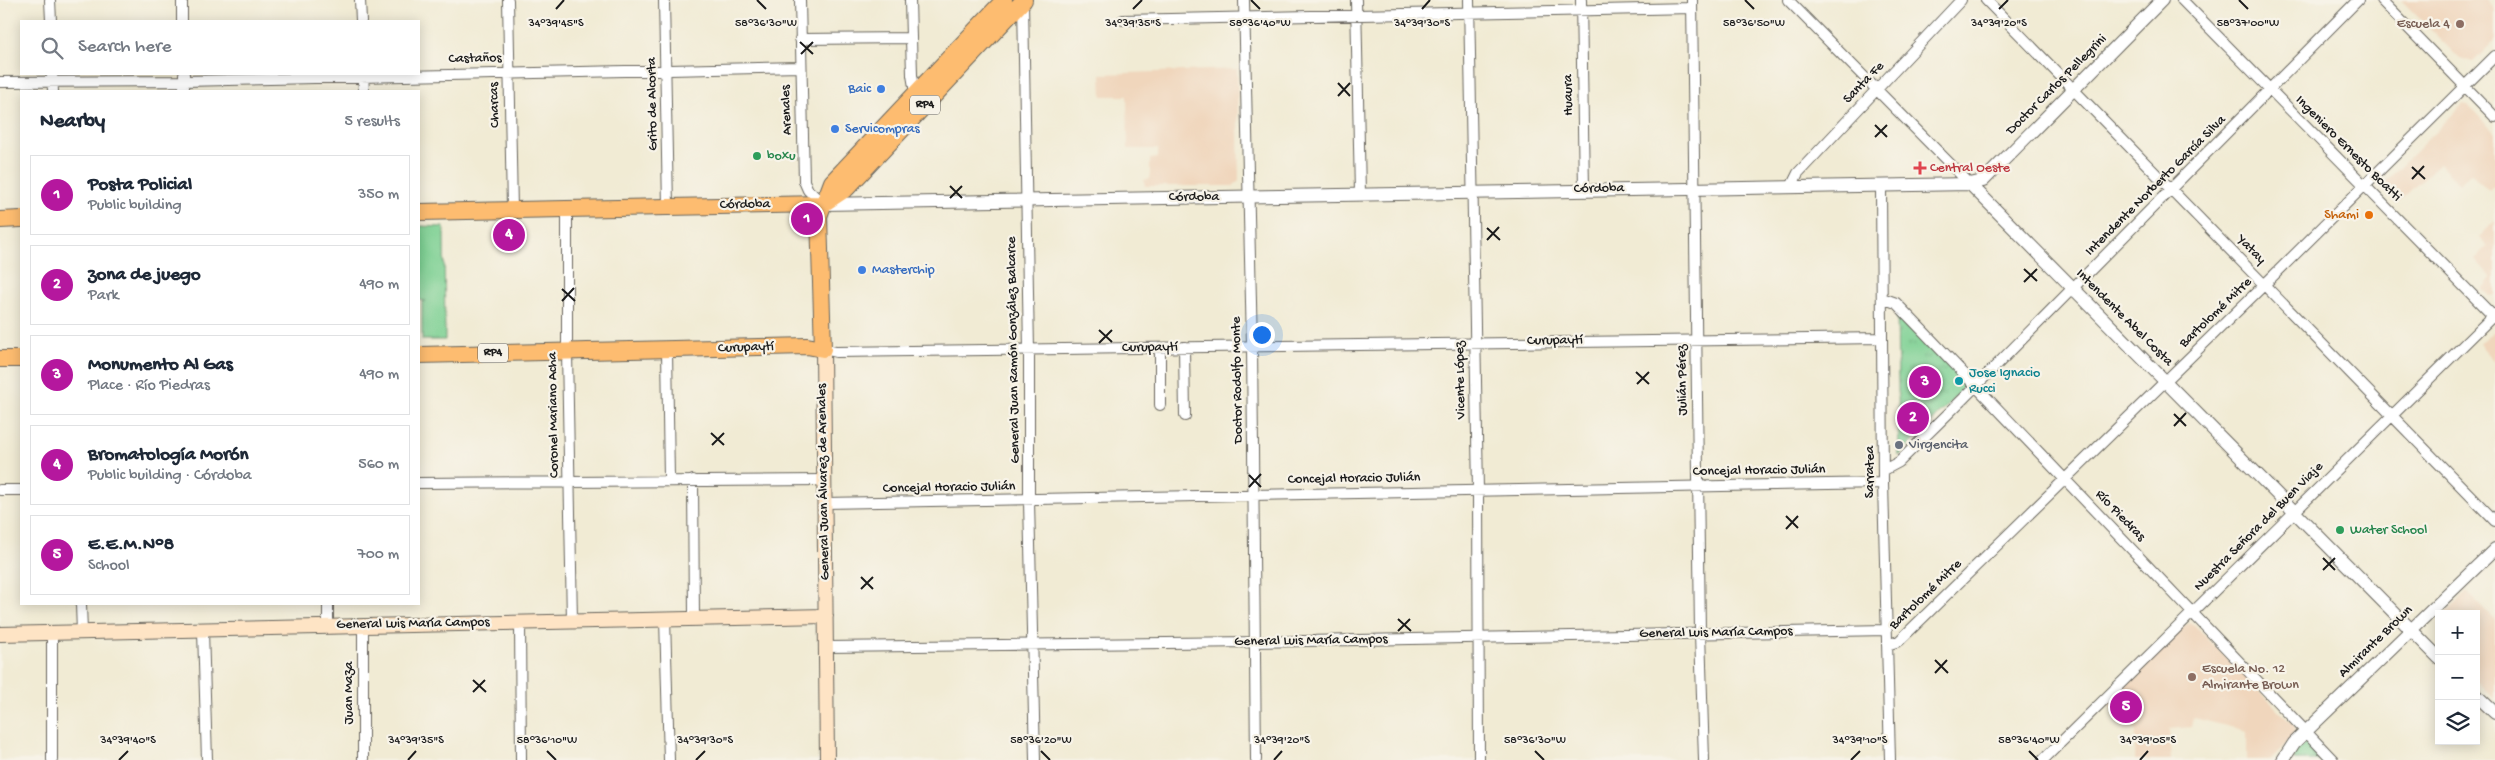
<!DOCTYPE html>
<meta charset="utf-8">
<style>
:root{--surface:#fff;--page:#f6f6f7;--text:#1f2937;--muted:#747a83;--line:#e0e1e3;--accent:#b5179e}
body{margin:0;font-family:"Gochi Hand",sans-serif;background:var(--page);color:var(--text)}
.controls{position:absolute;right:15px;bottom:15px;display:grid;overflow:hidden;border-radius:0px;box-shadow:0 2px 12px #0003}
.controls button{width:45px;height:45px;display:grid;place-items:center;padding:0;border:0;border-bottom:1px solid var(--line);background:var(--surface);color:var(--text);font:25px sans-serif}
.you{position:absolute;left:1261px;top:334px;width:18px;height:18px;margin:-12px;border:4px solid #fff;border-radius:50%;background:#1a73e8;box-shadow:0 0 0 8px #1a73e833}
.badge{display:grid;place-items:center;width:32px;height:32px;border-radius:50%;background:var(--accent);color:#fff;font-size:16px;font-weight:700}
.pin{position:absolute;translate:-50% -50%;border:2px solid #fff;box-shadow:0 1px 5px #0006}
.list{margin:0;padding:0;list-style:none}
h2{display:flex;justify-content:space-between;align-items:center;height:65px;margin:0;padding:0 20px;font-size:21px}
h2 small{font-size:16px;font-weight:400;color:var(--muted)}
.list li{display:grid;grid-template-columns:32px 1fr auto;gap:15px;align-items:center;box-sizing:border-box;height:80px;margin:0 10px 10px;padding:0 10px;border:1px solid var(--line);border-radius:0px}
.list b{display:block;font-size:19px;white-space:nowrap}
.list p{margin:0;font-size:16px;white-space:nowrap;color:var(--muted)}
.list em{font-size:16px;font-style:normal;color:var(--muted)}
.icon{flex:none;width:28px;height:28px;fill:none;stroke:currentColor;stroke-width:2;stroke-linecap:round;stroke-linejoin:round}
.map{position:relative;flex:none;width:2495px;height:760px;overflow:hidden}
.search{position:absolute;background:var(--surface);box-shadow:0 2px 12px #0003;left:20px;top:20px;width:400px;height:55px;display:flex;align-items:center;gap:12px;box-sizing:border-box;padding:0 18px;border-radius:0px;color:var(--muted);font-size:19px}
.panel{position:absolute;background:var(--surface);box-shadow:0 2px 12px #0003;left:20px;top:90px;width:400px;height:515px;border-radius:0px}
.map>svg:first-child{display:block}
.built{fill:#f0d6bc}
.green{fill:#7dd093;stroke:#4c7658}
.park{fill:url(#park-tufts);stroke:#4c7658}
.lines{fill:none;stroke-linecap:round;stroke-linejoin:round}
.minor-casing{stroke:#67645c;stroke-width:12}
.tertiary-casing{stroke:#67645c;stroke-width:14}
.secondary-casing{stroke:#67645c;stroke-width:16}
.primary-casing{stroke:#67645c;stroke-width:18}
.minor{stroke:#fff;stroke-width:10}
.tertiary{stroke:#fff;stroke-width:12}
.secondary{stroke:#fee4c5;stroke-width:14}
.primary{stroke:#fdbc6f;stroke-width:16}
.ticks{fill:none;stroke:#1c1c1c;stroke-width:2}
.education-dot{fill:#8d6e63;stroke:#f7f3e8;stroke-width:2}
.shop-dot{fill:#3f7fe0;stroke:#f7f3e8;stroke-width:2}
.leisure-dot{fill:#2e9e5b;stroke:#f7f3e8;stroke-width:2}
.health-dot{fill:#e0444e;stroke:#f7f3e8;stroke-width:2}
.food-dot{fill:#e8710a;stroke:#f7f3e8;stroke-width:2}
.culture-dot{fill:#0f9aa8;stroke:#f7f3e8;stroke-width:2}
.worship-dot{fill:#6b7280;stroke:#f7f3e8;stroke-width:2}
.labels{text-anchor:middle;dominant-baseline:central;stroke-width:4.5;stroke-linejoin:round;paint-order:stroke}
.shield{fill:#f7f3e8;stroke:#5e5c59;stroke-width:1}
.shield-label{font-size:12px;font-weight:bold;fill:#1c1c1c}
.education-label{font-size:14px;fill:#785e54;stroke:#f7f3e8;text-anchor:end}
.street-label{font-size:14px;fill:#1c1c1c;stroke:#f7f3e8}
.shop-label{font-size:14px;fill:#366cbe;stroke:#f7f3e8;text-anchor:start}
.leisure-label{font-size:14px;fill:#27864d;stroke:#f7f3e8;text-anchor:start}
.health-label{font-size:14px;fill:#be3a42;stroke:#f7f3e8;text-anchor:start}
.food-label{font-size:14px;fill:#c56008;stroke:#f7f3e8;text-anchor:end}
.culture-label{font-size:14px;fill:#0d838f;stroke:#f7f3e8;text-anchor:start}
.worship-label{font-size:14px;fill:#5b616d;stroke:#f7f3e8;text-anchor:start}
.ticks-label{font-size:12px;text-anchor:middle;fill:#1c1c1c;stroke:#f7f3e8;stroke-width:4.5;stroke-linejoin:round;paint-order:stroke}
</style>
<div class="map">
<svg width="2495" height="760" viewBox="0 0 2495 760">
<defs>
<pattern id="park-tufts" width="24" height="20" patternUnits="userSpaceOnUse" patternTransform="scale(1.25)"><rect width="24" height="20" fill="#7dd093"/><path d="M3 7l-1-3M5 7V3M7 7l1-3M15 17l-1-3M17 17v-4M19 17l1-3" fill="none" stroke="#6bb27e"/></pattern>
</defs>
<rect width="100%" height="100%" fill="#f7f3e8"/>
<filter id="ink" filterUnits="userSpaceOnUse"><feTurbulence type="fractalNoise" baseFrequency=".02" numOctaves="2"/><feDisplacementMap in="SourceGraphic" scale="10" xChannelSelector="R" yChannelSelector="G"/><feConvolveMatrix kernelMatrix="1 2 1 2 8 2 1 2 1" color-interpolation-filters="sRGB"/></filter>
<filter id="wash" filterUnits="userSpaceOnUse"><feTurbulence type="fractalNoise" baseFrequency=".0096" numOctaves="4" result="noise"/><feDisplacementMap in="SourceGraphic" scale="20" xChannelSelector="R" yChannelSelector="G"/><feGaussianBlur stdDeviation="1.12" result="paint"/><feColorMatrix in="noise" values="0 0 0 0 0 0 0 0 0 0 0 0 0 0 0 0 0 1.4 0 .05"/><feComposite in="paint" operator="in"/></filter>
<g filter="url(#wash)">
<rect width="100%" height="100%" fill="#f1ebd4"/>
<path class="built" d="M2401 0H2486L2495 9V40L2473 62 2460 59Z
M1237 69 1239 181 1233 186H1145L1144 180 1150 179V159L1158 158V149H1128L1127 96H1102L1101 74Z
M2463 104 2468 105 2495 133V185L2489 191 2471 173 2459 184 2439 164 2397 203 2381 186Z
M2495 221V295L2490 296 2483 289 2492 278 2475 259 2488 246 2479 237Z
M2493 332 2495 333V361L2479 344Z
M2467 592 2495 620V699L2476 681V614H2445Z
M2192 623 2295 727 2294 736 2270 760H2247V731L2194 718 2192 727 2169 729 2171 760H2135L2136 729H2133L2108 704 2185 625Z"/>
<path class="green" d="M419 226 444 227 445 340H422V301H426L419 300Z"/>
<path class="park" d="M1897 311 1968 384 1899 456Z
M2306 742 2309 743 2325 760H2294V753Z"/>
</g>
<g filter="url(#ink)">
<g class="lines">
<g class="minor-casing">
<path id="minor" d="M50 0 51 21
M182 0V21
M360 0 361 21
M508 0 512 210
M664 0 668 207
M800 0 804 181 808 190 823 204
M910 0 912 75 915 93
M1244 0 1252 345 1256 760
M1356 0 1360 194
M1469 0 1478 490 1479 760
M1581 0 1584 190
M1692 0 1700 633 1704 760
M1788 0 1970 184
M1986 0 2495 521
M2182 0 2495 318
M2381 0 2495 117
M1023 1 1029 351V501L1035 760
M1123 20 1692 8
M800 39 911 38
M52 74 53 91
M184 74V91
M363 74 364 91
M0 82 184 81 800 67
M1881 185 1883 483 1890 760
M1791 187 1798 173 1961 0
M567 209V352L572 621
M1882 298 1896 303 1925 333 2333 760
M1184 347 1185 416
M823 349 836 352C1185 350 1533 340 1882 338
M667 350 669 479
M1160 405V348
M1884 470 1899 462 1963 399 2358 0
M693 480 694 618
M419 483 825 480
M0 490H21
M825 503 1883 483
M81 604 82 632
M328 604V626
M665 619 669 760
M520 622 521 760
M363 625V760
M203 631 207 760
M52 633V760
M1887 645 1899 641 2265 284 2495 56
M826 647 1254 642 1886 630
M2043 760 2495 314"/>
</g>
<g class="tertiary-casing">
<path id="tertiary" d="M1970 184 2439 658
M823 204 1970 184 1983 181 2162 0
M2476 695 2495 713
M2283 760 2294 743 2495 549"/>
</g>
<g class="secondary-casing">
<path id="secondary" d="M823 349 827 760
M0 634 826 616"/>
</g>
<g class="primary-casing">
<path id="primary" d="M823 204 847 188 1024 0
M419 212 823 204
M0 220 21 219
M419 355 807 346 823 349 819 216 832 182 1004 0
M0 359H21"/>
</g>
<use href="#minor" class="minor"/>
<use href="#tertiary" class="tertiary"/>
<use href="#secondary" class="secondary"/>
<use href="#primary" class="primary"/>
</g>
</g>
<path class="ticks" d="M757 0 766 9M1251 0 1260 9M1745 0 1754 9M2239 0 2248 9M556 9 564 0M1133 9 1142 0M1422 9 1430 0M1999 9 2008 0M800 42 813 54M801 54 813 42M1338 83 1350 96M1338 96 1350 83M1875 125 1887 137M1875 137 1887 125M2412 167 2425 179M2412 179 2424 166M950 186 962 198M950 198 962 186M1487 228 1500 240M1487 240 1499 227M2024 269 2037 281M2024 282 2037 269M562 289 575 301M562 301 574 288M1099 330 1112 342M1099 343 1112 330M1636 372 1649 384M1637 384 1649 372M2174 414 2186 426M2174 426 2186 413M711 433 724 445M712 445 724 433M1249 475 1261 487M1249 487 1261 474M1786 516 1798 528M1786 529 1798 516M2323 558 2335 570M2323 570 2335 558M861 577 873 589M861 589 873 577M1398 619 1411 631M1398 631 1410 619M1935 660 1948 673M1935 673 1947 660M473 680 486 692M473 692 485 680M547 751 556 760M1041 751 1050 760M1535 751 1544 760M2029 751 2038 760M119 760 128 751M408 760 416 751M696 760 705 751M1274 760 1282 751M1851 760 1860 751M2140 760 2148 751"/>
<g class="education-dot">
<circle cx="2460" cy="24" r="5"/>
<circle cx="2192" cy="677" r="5"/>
</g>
<g class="shop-dot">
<circle cx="881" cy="89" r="5"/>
<circle cx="835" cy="129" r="5"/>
<circle cx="862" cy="270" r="5"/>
</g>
<g class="leisure-dot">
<circle cx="757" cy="156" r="5"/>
<circle cx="2340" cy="530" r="5"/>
</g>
<path class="health-dot" d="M1917.5 160.5h5v5h5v5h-5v5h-5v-5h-5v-5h5z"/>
<circle class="food-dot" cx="2369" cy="215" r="5"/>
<circle class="culture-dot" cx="1959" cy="381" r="5"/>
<circle class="worship-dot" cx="1899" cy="445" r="5"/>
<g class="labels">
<g class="shield">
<rect x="910" y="95.5" width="30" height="19" rx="4"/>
<rect x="478" y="343.5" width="30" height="19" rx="4"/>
</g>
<g class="shield-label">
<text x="925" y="105">RP4</text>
<text x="493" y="353">RP4</text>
</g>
<g class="education-label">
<text x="2450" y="24">Escuela 4</text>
<text x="2202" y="669" text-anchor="start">Escuela No. 12<tspan x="2202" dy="16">Almirante Brown</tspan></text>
</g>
<g class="street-label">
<text transform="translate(475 59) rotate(-1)">Castaños</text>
<text transform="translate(1864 83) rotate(-46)">Santa Fe</text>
<text transform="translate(2057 85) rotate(-45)">Doctor Carlos Pellegrini</text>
<text transform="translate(1569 95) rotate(-91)">Huaura</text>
<text transform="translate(653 104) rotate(-91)">Grito de Alcorta</text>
<text transform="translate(495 105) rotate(-92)">Charcas</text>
<text transform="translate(787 110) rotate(-92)">Arenales</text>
<text transform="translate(2348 149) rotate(45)">Ingeniero Ernesto Boatti</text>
<text transform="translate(2156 186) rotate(-45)">Intendente Norberto García Silva</text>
<text transform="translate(1599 189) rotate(-1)">Córdoba</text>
<text x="1194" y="197">Córdoba</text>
<text transform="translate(745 205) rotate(-1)">Córdoba</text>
<text transform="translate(2251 250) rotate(45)">Yatay</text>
<text transform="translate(2216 313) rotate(-44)">Bartolomé Mitre</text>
<text transform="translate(2124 318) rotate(45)">Intendente Abel Costa</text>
<text transform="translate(1555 341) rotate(-1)">Curupaytí</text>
<text transform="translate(746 348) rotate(-2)">Curupaytí</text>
<text transform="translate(1150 348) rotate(-1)">Curupaytí</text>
<text transform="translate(1014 350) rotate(-91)">General Juan Ramón González Balcarce</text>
<text transform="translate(1238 380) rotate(-91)">Doctor Rodolfo Monte</text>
<text transform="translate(1461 380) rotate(-91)">Vicente López</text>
<text transform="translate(1683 380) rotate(-91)">Julián Pérez</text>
<text transform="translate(554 415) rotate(-91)">Coronel Mariano Acha</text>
<text transform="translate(1759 471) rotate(-1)">Concejal Horacio Julián</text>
<text transform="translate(1870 472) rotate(-90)">Sarratea</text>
<text transform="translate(1354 479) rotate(-1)">Concejal Horacio Julián</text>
<text transform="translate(824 482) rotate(-91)">General Juan Álvarez de Arenales</text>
<text transform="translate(949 488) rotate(-1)">Concejal Horacio Julián</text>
<text transform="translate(2120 516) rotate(46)">Río Piedras</text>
<text transform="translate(2259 527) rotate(-45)">Nuestra Señora del Buen Viaje</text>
<text transform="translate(1926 595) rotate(-44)">Bartolomé Mitre</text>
<text transform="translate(413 624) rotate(-1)">General Luis María Campos</text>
<text transform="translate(1716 633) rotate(-1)">General Luis María Campos</text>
<text transform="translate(1311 641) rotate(-1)">General Luis María Campos</text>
<text transform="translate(2376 642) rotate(-44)">Almirante Brown</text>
<text transform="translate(349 693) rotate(-90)">Juan Maza</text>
</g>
<g class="shop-label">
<text x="871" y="89" text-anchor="end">Baic</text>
<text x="845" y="129">Servicompras</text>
<text x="872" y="270">Masterchip</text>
</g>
<g class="leisure-label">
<text x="767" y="156">boxu</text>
<text x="2350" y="530">Water School</text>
</g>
<g class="health-label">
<text x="1930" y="168">Central Oeste</text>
</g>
<g class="food-label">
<text x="2359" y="215">Shami</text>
</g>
<g class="culture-label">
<text x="1969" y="373">Jose Ignacio<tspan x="1969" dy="16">Rucci</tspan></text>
</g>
<g class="worship-label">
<text x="1909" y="445">Virgencita</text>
</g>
</g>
<g class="ticks-label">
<text x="766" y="26">58°36'30"W</text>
<text x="1260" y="26">58°36'40"W</text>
<text x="1754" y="26">58°36'50"W</text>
<text x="2248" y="26">58°37'00"W</text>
<text x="1422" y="26">34°39'30"S</text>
<text x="556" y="26">34°39'45"S</text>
<text x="1133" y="26">34°39'35"S</text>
<text x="1999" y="26">34°39'20"S</text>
<text x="128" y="743">34°39'40"S</text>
<text x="416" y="743">34°39'35"S</text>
<text x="705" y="743">34°39'30"S</text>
<text x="1282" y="743">34°39'20"S</text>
<text x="1860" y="743">34°39'10"S</text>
<text x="2148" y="743">34°39'05"S</text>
<text x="547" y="743">58°36'10"W</text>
<text x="1041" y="743">58°36'20"W</text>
<text x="1535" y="743">58°36'30"W</text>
<text x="2029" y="743">58°36'40"W</text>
</g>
</svg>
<div class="controls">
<button>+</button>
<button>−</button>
<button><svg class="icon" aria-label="layers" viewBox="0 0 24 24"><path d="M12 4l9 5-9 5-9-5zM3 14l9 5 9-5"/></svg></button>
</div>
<div class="you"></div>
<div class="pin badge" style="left:807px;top:219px">1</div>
<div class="pin badge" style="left:1913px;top:418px">2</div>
<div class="pin badge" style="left:1925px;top:382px">3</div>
<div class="pin badge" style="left:509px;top:235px">4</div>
<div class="pin badge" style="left:2126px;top:707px">5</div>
<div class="search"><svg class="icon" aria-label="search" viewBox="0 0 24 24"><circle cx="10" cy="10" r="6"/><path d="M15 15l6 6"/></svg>Search here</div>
<section class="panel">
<h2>Nearby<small>5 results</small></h2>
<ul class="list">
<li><span class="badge">1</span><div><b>Posta Policial</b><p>Public building</p></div><em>350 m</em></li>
<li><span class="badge">2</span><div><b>zona de juego</b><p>Park</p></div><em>490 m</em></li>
<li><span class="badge">3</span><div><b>Monumento Al Gas</b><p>Place · Río Piedras</p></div><em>490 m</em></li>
<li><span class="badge">4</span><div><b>Bromatología Morón</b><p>Public building · Córdoba</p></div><em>560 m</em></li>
<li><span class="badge">5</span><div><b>E.E.M.N°8</b><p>School</p></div><em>700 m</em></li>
</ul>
</section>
</div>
